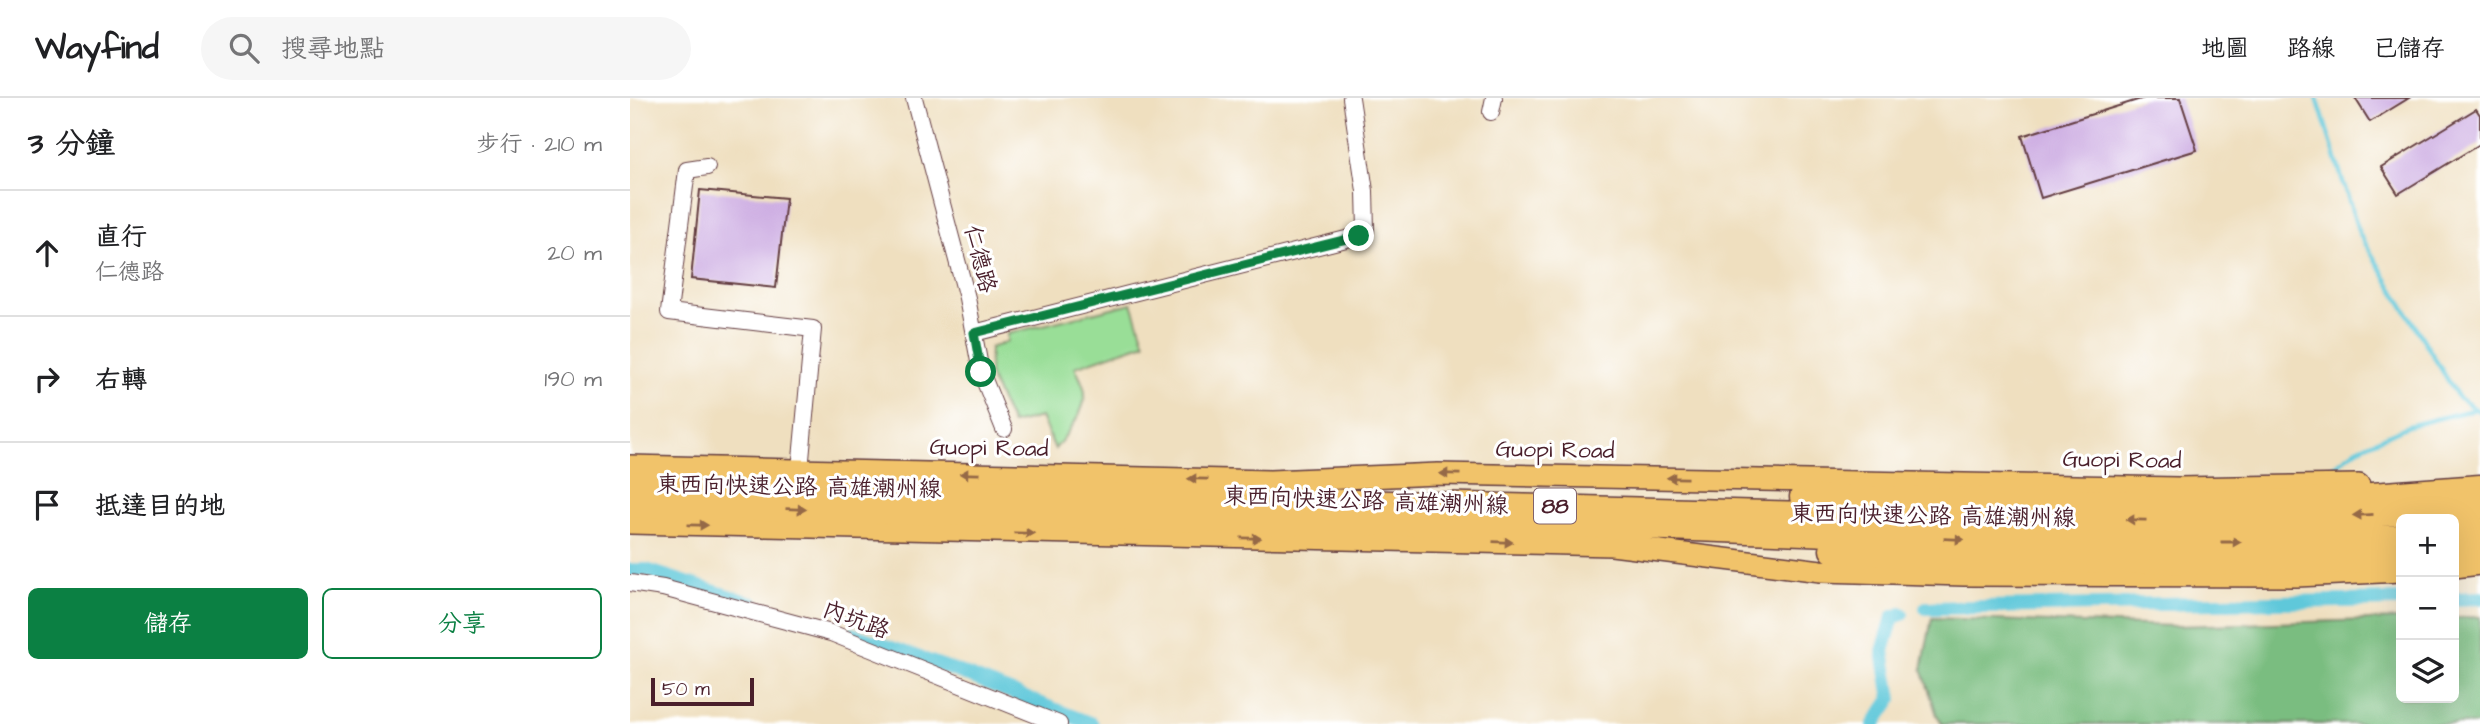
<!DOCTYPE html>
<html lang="zh-TW">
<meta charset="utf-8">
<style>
:root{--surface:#fff;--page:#f6f6f6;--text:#202124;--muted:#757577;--line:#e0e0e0;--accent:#0b8043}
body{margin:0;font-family:"Architects Daughter","LXGW WenKai TC",sans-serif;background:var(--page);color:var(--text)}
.controls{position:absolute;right:21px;bottom:21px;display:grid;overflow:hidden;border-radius:10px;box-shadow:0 7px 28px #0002}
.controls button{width:63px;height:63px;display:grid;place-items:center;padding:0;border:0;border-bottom:2px solid var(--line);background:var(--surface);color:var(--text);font:35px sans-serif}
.scale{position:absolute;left:21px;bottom:18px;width:103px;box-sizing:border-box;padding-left:7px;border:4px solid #4a1f2b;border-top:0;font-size:19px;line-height:24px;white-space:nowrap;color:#4a1f2b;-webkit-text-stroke:5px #fff;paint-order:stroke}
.stop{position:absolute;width:21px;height:21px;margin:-16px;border:5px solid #0b8043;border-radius:50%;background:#fff}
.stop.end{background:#0b8043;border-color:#fff;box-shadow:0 2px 7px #0008}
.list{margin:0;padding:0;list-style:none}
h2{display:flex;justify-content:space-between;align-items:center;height:91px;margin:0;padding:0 28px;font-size:30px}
h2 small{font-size:23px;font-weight:400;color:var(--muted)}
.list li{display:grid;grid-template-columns:46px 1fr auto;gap:21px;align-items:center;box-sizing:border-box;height:126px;padding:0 28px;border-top:2px solid var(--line)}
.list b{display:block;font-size:26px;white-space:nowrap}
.list p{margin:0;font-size:23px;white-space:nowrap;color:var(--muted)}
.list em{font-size:23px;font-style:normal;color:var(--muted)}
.actions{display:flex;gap:14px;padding:21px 28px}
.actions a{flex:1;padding:16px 0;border:2px solid var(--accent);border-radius:10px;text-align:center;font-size:24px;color:var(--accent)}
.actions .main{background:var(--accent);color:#fff}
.icon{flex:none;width:38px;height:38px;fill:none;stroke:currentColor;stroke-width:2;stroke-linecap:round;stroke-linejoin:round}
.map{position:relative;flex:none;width:1850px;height:626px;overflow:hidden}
header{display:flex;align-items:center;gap:42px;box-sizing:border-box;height:98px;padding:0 35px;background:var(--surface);border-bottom:2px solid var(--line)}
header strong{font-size:33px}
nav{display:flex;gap:38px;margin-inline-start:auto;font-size:24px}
.search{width:490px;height:63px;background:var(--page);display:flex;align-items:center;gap:18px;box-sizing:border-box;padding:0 24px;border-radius:38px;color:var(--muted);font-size:26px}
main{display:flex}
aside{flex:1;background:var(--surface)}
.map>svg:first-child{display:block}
.green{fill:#99de97;stroke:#727e61;stroke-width:2}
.forest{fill:#7abd80;stroke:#626e56;stroke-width:2}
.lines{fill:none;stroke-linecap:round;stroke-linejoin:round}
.stream{stroke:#5fc8da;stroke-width:4.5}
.canal{stroke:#5fc8da;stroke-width:14}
.building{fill:#ccace2}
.minor-casing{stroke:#633c41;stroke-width:18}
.major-casing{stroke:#633c41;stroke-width:24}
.highway-casing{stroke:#633c41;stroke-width:27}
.minor{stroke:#fff;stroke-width:16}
.major{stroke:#f1c36a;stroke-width:21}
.highway{stroke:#f1c36a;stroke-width:24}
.oneway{fill:#956947}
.route{stroke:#0b8043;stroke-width:9}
.labels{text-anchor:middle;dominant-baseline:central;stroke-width:6;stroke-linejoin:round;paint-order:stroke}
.shield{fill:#fff;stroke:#80626b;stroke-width:2}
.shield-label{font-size:21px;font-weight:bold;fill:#4a1f2b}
.street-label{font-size:23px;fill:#4a1f2b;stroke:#fff}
</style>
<header>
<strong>Wayfind</strong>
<div class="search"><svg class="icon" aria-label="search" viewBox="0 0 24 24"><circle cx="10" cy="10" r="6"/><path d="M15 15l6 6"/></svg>搜尋地點</div>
<nav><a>地圖</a><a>路線</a><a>已儲存</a></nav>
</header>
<main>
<aside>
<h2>3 分鐘<small>步行 · 210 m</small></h2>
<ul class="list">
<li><svg class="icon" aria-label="ahead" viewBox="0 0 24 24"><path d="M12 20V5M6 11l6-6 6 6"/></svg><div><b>直行</b><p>仁德路</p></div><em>20 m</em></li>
<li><svg class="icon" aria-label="right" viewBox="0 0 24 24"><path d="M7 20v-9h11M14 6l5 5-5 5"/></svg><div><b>右轉</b></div><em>190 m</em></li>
<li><svg class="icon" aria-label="arrive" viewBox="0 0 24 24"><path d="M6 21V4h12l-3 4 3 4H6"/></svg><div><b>抵達目的地</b></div></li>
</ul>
<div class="actions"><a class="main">儲存</a><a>分享</a></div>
</aside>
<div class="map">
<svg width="1850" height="626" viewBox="0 0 1850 626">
<rect width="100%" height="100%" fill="#fff"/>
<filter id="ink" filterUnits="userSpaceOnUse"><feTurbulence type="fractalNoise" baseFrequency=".0143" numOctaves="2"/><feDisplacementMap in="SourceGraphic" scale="14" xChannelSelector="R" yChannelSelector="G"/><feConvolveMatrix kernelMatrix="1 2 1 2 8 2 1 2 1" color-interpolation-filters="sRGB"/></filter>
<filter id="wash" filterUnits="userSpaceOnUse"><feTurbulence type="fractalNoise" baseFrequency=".00686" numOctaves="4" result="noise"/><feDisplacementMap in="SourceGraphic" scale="28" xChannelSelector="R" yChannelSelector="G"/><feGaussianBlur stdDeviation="1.57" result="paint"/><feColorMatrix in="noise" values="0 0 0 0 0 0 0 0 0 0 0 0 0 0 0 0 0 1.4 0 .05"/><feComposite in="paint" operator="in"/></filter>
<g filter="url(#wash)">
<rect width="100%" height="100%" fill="#efdfbf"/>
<path class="green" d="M502 205 515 245 445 269C448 276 452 283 454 290 460 309 436 337 425 351L411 319 382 326 359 277 360 250 377 244V236Z"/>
<path class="forest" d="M1850 519V626H1312L1307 617 1292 571 1302 520 1546 528 1771 521V600H1824V520Z"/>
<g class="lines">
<path class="stream" d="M1687 0 1729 135 1828 299 1850 314
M1697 374 1727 351 1778 328 1846 311"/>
<path class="canal" d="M0 472H16L123 506
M1824 501 1850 500
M1296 510 1771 502
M223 536 329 574 462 626
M1244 626 1261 601 1253 553 1263 519 1272 516"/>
</g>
<g id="blocks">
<path class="building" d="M1514 0H1550L1567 52 1411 100 1392 38Z
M1725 0H1779L1740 24Z
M1846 11 1850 17V46L1768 96 1751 69Z
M70 92 156 100 146 190 61 181Z"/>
</g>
</g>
<g filter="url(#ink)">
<use href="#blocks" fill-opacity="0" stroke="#633c41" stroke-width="2"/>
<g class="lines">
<g class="minor-casing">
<path id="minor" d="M284 0 337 200 351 274 374 331
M861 14 864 0
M77 69 57 72 39 214 183 231 170 372
M344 235 728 138 736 132 735 93 721 0
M0 485 33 490 201 535 429 626"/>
</g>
<g class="major-casing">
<path id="major" d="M0 368 640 383 808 376 1548 390 1729 387
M0 425 982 447 1191 473 1334 477 1667 478 1771 473
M1824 469 1850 466"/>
</g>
<g class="highway-casing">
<path id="highway" d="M0 385 1332 420 1548 423 1662 422 1850 409
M1172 399 1548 405 1661 403 1850 389
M0 407 639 424 982 428 1333 441 1664 444 1771 439
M1824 434 1850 432
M1202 452 1333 461 1547 464 1666 465 1771 460
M1824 456 1850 453"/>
</g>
<use href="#minor" class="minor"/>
<use href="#major" class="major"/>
<use href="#highway" class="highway"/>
</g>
<defs><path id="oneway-solid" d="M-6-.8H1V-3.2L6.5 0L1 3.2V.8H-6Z" transform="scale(1.75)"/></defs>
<g class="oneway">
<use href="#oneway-solid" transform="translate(340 376) rotate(-179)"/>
<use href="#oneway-solid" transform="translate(820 376) rotate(-179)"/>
<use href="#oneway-solid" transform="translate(1047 380) rotate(-179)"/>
<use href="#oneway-solid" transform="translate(568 381) rotate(-179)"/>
<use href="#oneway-solid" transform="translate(166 411) rotate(2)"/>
<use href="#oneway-solid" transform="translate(1733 417) rotate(177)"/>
<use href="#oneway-solid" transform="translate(1506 422) rotate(-179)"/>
<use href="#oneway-solid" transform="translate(68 427) rotate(1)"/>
<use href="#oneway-solid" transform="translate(394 435) rotate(1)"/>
<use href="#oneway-solid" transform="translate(621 440) rotate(1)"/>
<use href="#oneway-solid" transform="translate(1324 441) rotate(2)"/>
<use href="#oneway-solid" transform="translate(873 444) rotate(2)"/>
<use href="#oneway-solid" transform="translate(1601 444)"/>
</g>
</g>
<g class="lines" filter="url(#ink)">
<path class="route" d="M351 274 344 235 729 138"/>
</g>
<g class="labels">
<rect class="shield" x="904" y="390.5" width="42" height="35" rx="5"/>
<g class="shield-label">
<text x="925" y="408">88</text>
</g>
<g class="street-label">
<text transform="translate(350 161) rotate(76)">仁德路</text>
<text transform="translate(359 350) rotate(1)">Guopi Road</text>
<text transform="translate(925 352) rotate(1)">Guopi Road</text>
<text transform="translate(1492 362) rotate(1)">Guopi Road</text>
<text transform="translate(169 389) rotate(1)">東西向快速公路 高雄潮州線</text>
<text transform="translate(736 403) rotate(2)">東西向快速公路 高雄潮州線</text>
<text transform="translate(1303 418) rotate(1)">東西向快速公路 高雄潮州線</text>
<text transform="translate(226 522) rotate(20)">內坑路</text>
</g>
</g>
</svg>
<div class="controls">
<button>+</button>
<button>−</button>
<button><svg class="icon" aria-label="layers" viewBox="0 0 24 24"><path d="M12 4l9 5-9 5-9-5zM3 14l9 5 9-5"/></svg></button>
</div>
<div class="scale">50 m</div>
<div class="stop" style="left:351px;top:274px"></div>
<div class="stop end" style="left:729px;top:138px"></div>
</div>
</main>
